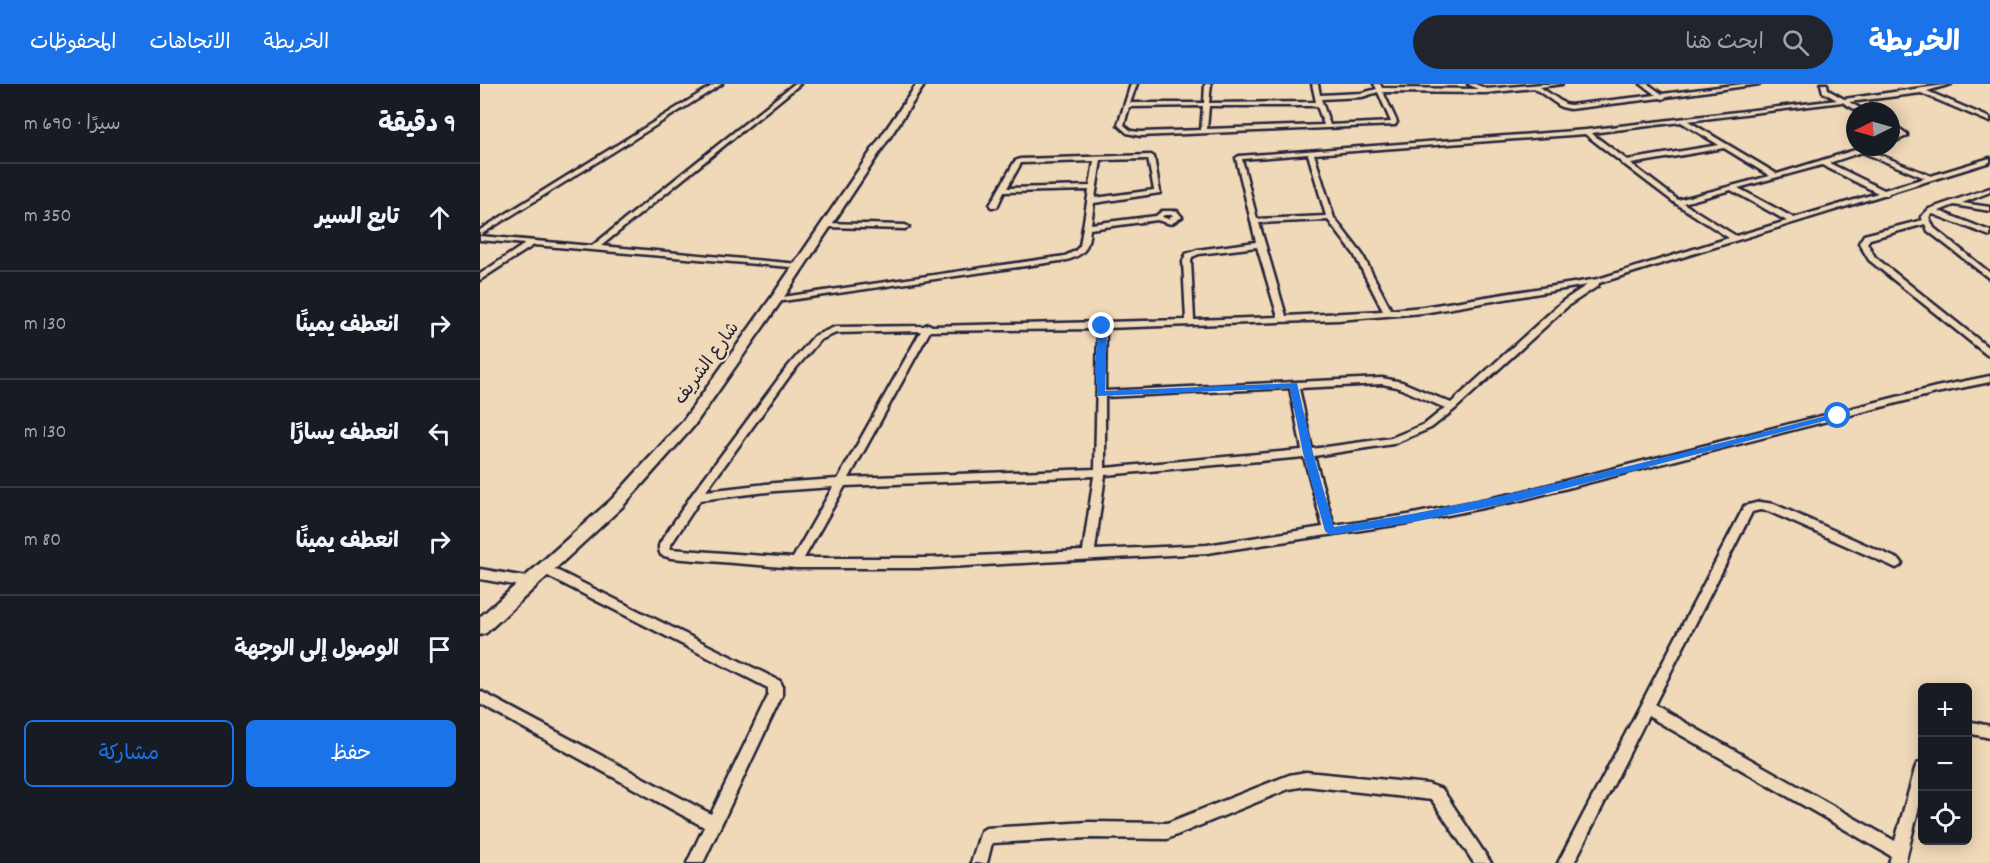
<!DOCTYPE html>
<html lang="ar">
<meta charset="utf-8">
<style>
:root{--surface:#171b24;--page:#20242c;--text:#f1f3f6;--muted:#9ea1a6;--line:#363941;--accent:#1a73e8}
body{margin:0;font-family:Dekko,"Playpen Sans Arabic",sans-serif;background:var(--page);color:var(--text);direction:rtl}
.controls{position:absolute;right:18px;bottom:18px;display:grid;overflow:hidden;border-radius:9px;box-shadow:0 3px 15px #0003}
.controls button{width:54px;height:54px;display:grid;place-items:center;padding:0;border:0;border-bottom:2px solid var(--line);background:var(--surface);color:var(--text);font:30px sans-serif}
.compass{position:absolute;left:1366px;top:18px;width:54px;height:54px;border-radius:50%;background:var(--surface);box-shadow:0 3px 15px #0003;rotate:265deg}
.stop{position:absolute;width:18px;height:18px;margin:-14px;border:4px solid #1a73e8;border-radius:50%;background:#fff}
.stop.end{background:#1a73e8;border-color:#fff;box-shadow:0 2px 6px #0008}
.list{margin:0;padding:0;list-style:none}
h2{display:flex;justify-content:space-between;align-items:center;height:78px;margin:0;padding:0 24px;font-size:26px}
h2 small{font-size:20px;font-weight:400;color:var(--muted)}
.list li{display:grid;grid-template-columns:39px 1fr auto;gap:18px;align-items:center;box-sizing:border-box;height:108px;padding:0 24px;border-top:2px solid var(--line)}
.list b{display:block;font-size:22px;white-space:nowrap}
.list em{font-size:20px;font-style:normal;color:var(--muted)}
.actions{display:flex;gap:12px;padding:18px 24px}
.actions a{flex:1;padding:14px 0;border:2px solid var(--accent);border-radius:9px;text-align:center;font-size:21px;color:var(--accent)}
.actions .main{background:var(--accent);color:#fff}
.icon{flex:none;width:33px;height:33px;fill:none;stroke:currentColor;stroke-width:2;stroke-linecap:round;stroke-linejoin:round}
.map{position:relative;flex:none;width:1510px;height:779px;overflow:hidden;direction:ltr}
header{display:flex;align-items:center;gap:36px;box-sizing:border-box;height:84px;padding:0 30px;background:var(--accent);color:#fff}
header strong{font-size:28px}
nav{display:flex;gap:33px;margin-inline-start:auto;font-size:21px}
.search{width:420px;height:54px;background:var(--page);display:flex;align-items:center;gap:15px;box-sizing:border-box;padding:0 21px;border-radius:33px;color:var(--muted);font-size:22px}
main{display:flex}
aside{flex:1;background:var(--surface)}
.map>svg:first-child{display:block}
.lines{fill:none;stroke-linecap:round;stroke-linejoin:round}
.minor-casing{stroke:#22223b;stroke-width:5}
.secondary-casing{stroke:#22223b;stroke-width:5}
.minor{fill:#f0d9b8;fill-rule:evenodd}
.secondary{fill:#f0d9b8;fill-rule:evenodd}
.route{fill:#1a73e8}
.labels{text-anchor:middle;dominant-baseline:central;stroke-width:4.5;stroke-linejoin:round;paint-order:stroke}
.street-label{font-size:18px;fill:#22223b;stroke:#f0d9b8}
</style>
<header>
<strong>الخريطة</strong>
<div class="search"><svg class="icon" aria-label="search" viewBox="0 0 24 24"><circle cx="10" cy="10" r="6"/><path d="M15 15l6 6"/></svg>ابحث هنا</div>
<nav><a>الخريطة</a><a>الاتجاهات</a><a>المحفوظات</a></nav>
</header>
<main>
<div class="map">
<svg width="1510" height="779" viewBox="0 0 1510 779">
<rect width="100%" height="100%" fill="#f0d9b8"/>
<filter id="ink" filterUnits="userSpaceOnUse"><feTurbulence type="fractalNoise" baseFrequency=".0167" numOctaves="2"/><feDisplacementMap in="SourceGraphic" scale="12" xChannelSelector="R" yChannelSelector="G"/><feConvolveMatrix kernelMatrix="1 2 1 2 8 2 1 2 1" color-interpolation-filters="sRGB"/></filter>
<g filter="url(#ink)">
<g class="lines">
<g class="minor-casing">
<path id="minor" d="M235 0H242L0 151V146Z
M314 0H320L121 162 319 180 323 182 322 184 54 161 0 196V190L45 160 0 156V152L112 162Z
M651 0H657L650 19H724L725 0H731L729 19 836 18 832 0H838L840 11 882 9 897 5 894 0H900L902 4 998 5 988 0H995L1007 5 1062 0H1082L1060 3 1085 20 1090 21 1176 11 1161 0H1168L1182 10 1263 0H1280L1186 13 1183 15 1180 14 1090 25 1081 23 1054 4 1006 9 903 8 917 38 915 41 660 52 647 49 638 41ZM898 8 911 38 850 41 841 15 882 13ZM723 22 721 46 660 48 651 47 644 41 649 23ZM729 22H837L844 41 727 45Z
M1341 0H1347L1348 6 1364 15 1471 0 1447 7 1510 34V38L1441 9 1369 18 1385 27H1378L1362 18 1208 37 1297 90 1385 63H1395L1388 66 1451 92 1510 74V78L1409 109 1408 111H1403L1119 199 1118 202 1089 221 975 325 951 344 913 360 834 372 854 442 928 431 1037 409 1456 303 1510 292V298L1456 309 1037 417 928 439 727 469 450 484H316L191 474 181 471C179 467 178 463 180 459L213 409 305 286 334 252 355 243 444 242 448 240 452 242 706 236 703 177 706 170 717 166 776 158 756 74 759 72 1106 46 1357 16 1343 8ZM1201 38 1239 61 1147 76 1111 49ZM1105 50 1141 78 1142 80 1145 81 1195 119 1249 154 1118 195 943 223 911 226 882 170 854 134 834 70ZM1244 64 1290 92 1198 116 1151 80ZM1382 68 1445 94 1404 106 1349 79ZM828 70 846 132 777 135 762 75ZM1342 81 1398 109 1314 134 1258 104ZM1251 106 1307 137 1256 152 1203 119ZM848 136 874 170 903 227 806 232 779 139ZM777 163 798 233 714 236 711 177 712 173 719 170ZM1107 201 1083 217 971 319 922 298 902 294 625 307 626 244 858 236 943 229ZM618 245 615 385 369 394 450 247ZM441 247 358 395 295 399 226 407 311 290 340 256 356 249ZM902 300 917 303 965 324 945 340 911 354 832 365 819 304ZM810 304 822 366 625 384V313ZM824 373 843 443 727 461 615 466 625 391ZM614 392 603 467 450 474H324L365 402ZM353 403 313 474 190 465V462L220 416 295 407Z
M1411 39 1427 50V52L1411 59V55L1421 51 1411 44Z
M671 71 674 73 680 109 614 119 611 140 676 132 682 127H697L702 133 691 140 677 136 610 145C608 164 606 170 587 176L296 218 292 216 296 214 585 172 595 167 600 162 609 106 524 108 517 123H511L510 121 535 77 540 75ZM668 75 674 106 615 114 621 76ZM614 77 610 102 527 104 541 79ZM684 131H692L693 132 688 135 682 133Z
M1510 104V108L1482 119 1510 123V127L1474 121 1459 127 1510 147V152L1453 130 1449 133 1454 144 1510 189V195L1448 147 1445 140 1390 155 1387 159 1395 173 1510 265V272L1507 271 1389 176 1379 159 1384 151 1443 136 1441 133 1449 125Z
M343 139 425 141 429 143 425 145 346 143 342 141Z
M1280 418 1294 420 1420 476 1422 479 1420 482 1416 484 1412 482 1288 427 1280 426 1272 428 1174 621 1415 757 1435 685 1437 680 1442 678V711L1425 779H1409L1411 772 1168 632 1094 779H1078L1263 425 1264 422Z
M66 481 300 597 302 601V612L223 779H207L224 743 0 620V607L231 730 288 612V604L62 489 60 486 62 483Z
M0 485 52 494 56 496 58 499 56 502 52 504 0 495Z
M1488 637 1510 642V654L1488 649Z
M826 688 948 700 962 705 1011 779H994L952 716 826 702 809 705 687 755 609 754 512 759 507 779H491L501 747 506 744 609 738 687 739 809 691Z"/>
</g>
<g class="secondary-casing">
<path id="secondary" d="M437 0H445L302 216 213 343 142 423 6 549 0 551V533L132 415 203 337 291 214Z"/>
</g>
<use href="#minor" class="minor"/>
<use href="#secondary" class="secondary"/>
</g>
</g>
<path class="route" d="M622 239 627 242 625 307 817 299 833 369 854 443C1025 417 1191 371 1358 329L1363 332 1037 417 928 439 850 451 845 447 823 369 810 304 618 312 615 287 618 242Z"/>
<g class="labels">
<g class="street-label">
<text transform="translate(228 280) rotate(-54)">شارع الشريف</text>
</g>
</g>
</svg>
<div class="controls">
<button>+</button>
<button>−</button>
<button><svg class="icon" aria-label="locate" viewBox="0 0 24 24"><circle cx="12" cy="12" r="6"/><path d="M12 2v4M12 18v4M2 12h4M18 12h4"/></svg></button>
</div>
<svg class="compass" viewBox="-18 -18 36 36"><path d="M0-13l5 13h-10z" fill="#e53935"/><path d="M0 13l5-13h-10z" fill="#9ea1a6"/></svg>
<div class="stop" style="left:1358px;top:332px"></div>
<div class="stop end" style="left:622px;top:242px"></div>
</div>
<aside>
<h2>9 دقيقة<small>سيرًا · 690 m</small></h2>
<ul class="list">
<li><svg class="icon" aria-label="ahead" viewBox="0 0 24 24"><path d="M12 20V5M6 11l6-6 6 6"/></svg><div><b>تابع السير</b></div><em>350 m</em></li>
<li><svg class="icon" aria-label="right" viewBox="0 0 24 24"><path d="M7 20v-9h11M14 6l5 5-5 5"/></svg><div><b>انعطف يمينًا</b></div><em>130 m</em></li>
<li><svg class="icon" aria-label="left" viewBox="0 0 24 24"><path d="M17 20v-9H6M10 6l-5 5 5 5"/></svg><div><b>انعطف يسارًا</b></div><em>130 m</em></li>
<li><svg class="icon" aria-label="right" viewBox="0 0 24 24"><path d="M7 20v-9h11M14 6l5 5-5 5"/></svg><div><b>انعطف يمينًا</b></div><em>80 m</em></li>
<li><svg class="icon" aria-label="arrive" viewBox="0 0 24 24"><path d="M6 21V4h12l-3 4 3 4H6"/></svg><div><b>الوصول إلى الوجهة</b></div></li>
</ul>
<div class="actions"><a class="main">حفظ</a><a>مشاركة</a></div>
</aside>
</main>
